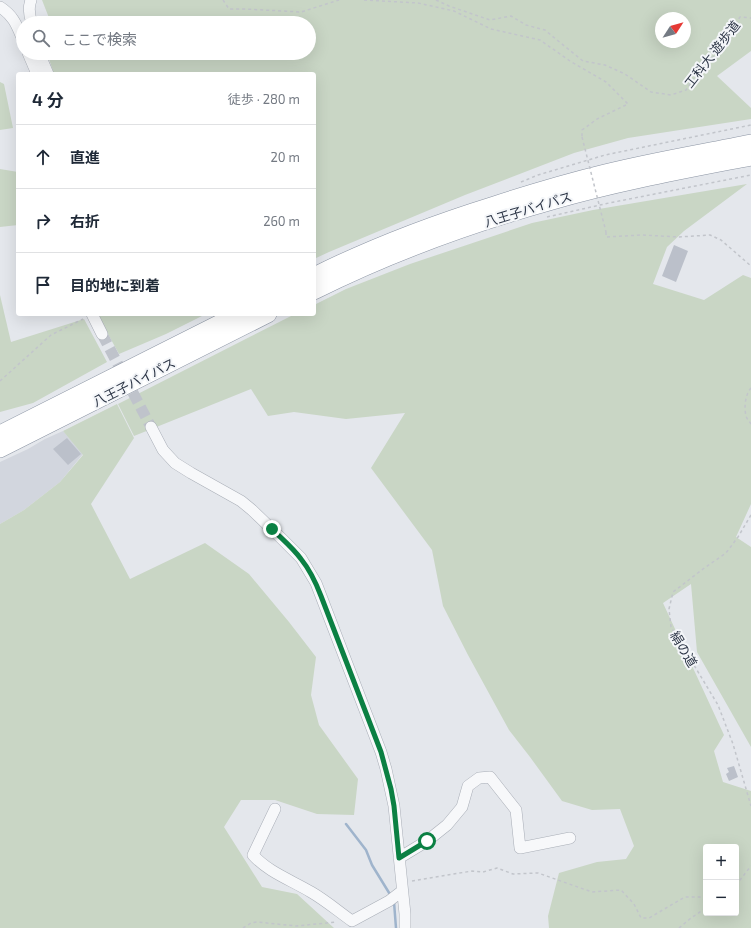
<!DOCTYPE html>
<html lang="ja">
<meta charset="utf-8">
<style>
:root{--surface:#fff;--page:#f6f6f7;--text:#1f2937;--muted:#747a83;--line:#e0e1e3}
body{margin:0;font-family:"Exo 2","Noto Sans JP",sans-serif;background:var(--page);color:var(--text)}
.controls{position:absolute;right:12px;bottom:12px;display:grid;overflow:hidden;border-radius:4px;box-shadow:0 4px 16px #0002}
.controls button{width:36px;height:36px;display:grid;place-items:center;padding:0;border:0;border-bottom:1px solid var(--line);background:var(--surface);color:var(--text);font:20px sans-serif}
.compass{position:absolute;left:655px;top:12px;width:36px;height:36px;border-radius:50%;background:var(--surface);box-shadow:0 4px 16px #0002;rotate:54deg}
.stop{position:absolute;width:12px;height:12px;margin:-9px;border:3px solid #0b8043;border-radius:50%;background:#fff}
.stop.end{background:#0b8043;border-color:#fff;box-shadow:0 1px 4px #0008}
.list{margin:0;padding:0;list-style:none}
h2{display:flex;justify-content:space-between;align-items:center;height:52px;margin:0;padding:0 16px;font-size:17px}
h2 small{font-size:13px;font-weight:400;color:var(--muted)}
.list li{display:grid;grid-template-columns:26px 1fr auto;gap:12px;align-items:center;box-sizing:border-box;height:64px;padding:0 16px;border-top:1px solid var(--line)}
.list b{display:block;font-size:15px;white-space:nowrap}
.list em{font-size:13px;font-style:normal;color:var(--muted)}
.icon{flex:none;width:22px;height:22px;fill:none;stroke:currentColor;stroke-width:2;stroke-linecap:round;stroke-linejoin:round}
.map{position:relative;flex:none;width:751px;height:928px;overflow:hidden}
.search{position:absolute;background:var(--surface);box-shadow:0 4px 16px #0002;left:16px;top:16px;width:300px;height:44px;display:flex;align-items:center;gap:10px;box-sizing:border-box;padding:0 14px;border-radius:22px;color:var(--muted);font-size:15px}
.panel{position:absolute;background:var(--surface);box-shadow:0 4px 16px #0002;left:16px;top:72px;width:300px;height:244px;border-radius:4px}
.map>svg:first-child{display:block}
.built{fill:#d2d6de}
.green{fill:#c9d6c5;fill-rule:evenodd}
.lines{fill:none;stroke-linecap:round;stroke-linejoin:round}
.stream{stroke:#9fb4cc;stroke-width:2.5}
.building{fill:#bbc0ca}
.minor-tunnel{stroke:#bfc3cb;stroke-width:11;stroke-dasharray:11 5.5;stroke-linecap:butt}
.minor-casing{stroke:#a9aeb7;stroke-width:12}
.highway-casing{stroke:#8b94a3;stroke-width:18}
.path{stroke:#c2c5cb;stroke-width:1.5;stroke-dasharray:3 3;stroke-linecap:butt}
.minor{stroke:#f7f8fa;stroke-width:11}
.highway{stroke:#fff;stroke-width:17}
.path-bridge{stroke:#c2c5cb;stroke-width:1.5;stroke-dasharray:3 3;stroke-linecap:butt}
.route{stroke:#0b8043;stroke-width:5}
.labels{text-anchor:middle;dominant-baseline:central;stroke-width:4;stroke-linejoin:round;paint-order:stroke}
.street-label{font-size:13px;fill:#2b3445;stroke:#f4f6f9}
</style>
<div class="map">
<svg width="751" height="928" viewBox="0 0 751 928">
<rect width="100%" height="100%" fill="#e4e7ec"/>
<path class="built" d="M63 431 83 454 60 482 24 510 0 524V462L28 449 45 439Z"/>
<path class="green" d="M42 0H751V51L717 76 751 108V119L628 138 574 153 465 195 329 252 314 259V74H54L47 53H309V23H51ZM661 18H685V42H661Z
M0 82 4 84 13 128 0 130Z
M0 169 18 172V225L0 227Z
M747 184 684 231 667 247 653 284 704 300 743 275 751 278V504L736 537 751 547V747L697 652 691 584 663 603 724 735 714 751 723 782 751 791V928H549L548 916 559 873 597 862 626 859 634 846 620 809 592 810 562 801 530 757 509 730 468 655 443 606 432 550 371 468 405 413 346 419 294 412 268 416 251 389 134 436 118 404 295 314H314V305L346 289 410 264 532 223 593 210ZM706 847H736V913H706Z
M0 295 11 342 84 319 107 362 33 403 0 412Z
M97 314H206L166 334 119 354Z
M117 404 134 438 91 504 130 579 205 543 249 574 289 622 316 657 311 695 319 725 358 779 354 815 317 814 275 800H241L224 827 262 887 297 894 334 928H0V524L24 510 60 482 83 455 63 431Z"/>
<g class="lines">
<path class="stream" d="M346 824 366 850 372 865 391 896
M394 902 396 928"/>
</g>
<path class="building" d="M674 245 688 251 676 282 662 276Z
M67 438 81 454 68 465 53 449Z
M734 766 738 777 729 781 726 774 729 772 727 768Z"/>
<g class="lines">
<path class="minor-tunnel" d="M102 334 151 427"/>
<g class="minor-casing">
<path id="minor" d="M31 0C28 8 29 15 32 23
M0 7C14 16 17 26 23 40
M28 53 37 74
M39 53 48 74
M92 314 102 334
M151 427 163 450 175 463 191 473 241 501 252 510 282 539 301 558 316 583 381 752 386 769 394 806 405 914V928
M275 809 253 855C268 872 291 880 311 892 325 900 338 911 352 921L389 901 402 891
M399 858 427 841 447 825 462 807 468 786 479 778 490 777 516 810 520 848 570 838"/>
</g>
<g class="highway-casing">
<path id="highway" d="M314 276C372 247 433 224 494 205 531 193 568 182 605 173 653 161 702 153 751 143
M314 291C390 253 470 224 552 201 618 182 684 170 751 157
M0 434 238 314
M0 449 268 314"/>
</g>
<path class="path" d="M223 0 229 9H245L301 12 339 0
M364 0 418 3 454 11 491 29 540 40 570 61 606 82 628 104 597 119 582 130V137
M436 0 449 6 490 20 511 16 526 25 545 30 557 40 583 61 605 65 625 74 651 92 671 95 686 90 697 74 714 56 740 17 751 18
M521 182 538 175 605 155 751 125
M547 217 609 203 751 175
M606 232V237L642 235 679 237 710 235 721 240 751 266
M0 381 51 335 83 319
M751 388C745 395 744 407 746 416 747 419 749 421 751 424
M751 515 738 537 726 553 703 569 673 592 669 609 671 627 718 705 733 744 751 806
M412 881 472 871 483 872 497 868 513 874 538 873 592 892 621 890 634 904 641 918H649L685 897H700L706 901
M736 885 740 880 751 866
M243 928 251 923 257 922 296 926 337 922
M679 928 691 918 706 908"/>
<use href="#minor" class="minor"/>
<use href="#highway" class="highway"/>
<path class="path-bridge" d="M582 137 606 232"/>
</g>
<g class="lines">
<path class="route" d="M272 529C282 539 293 548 301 559 310 570 316 583 321 596L381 752 391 789 394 806 399 858 427 841"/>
</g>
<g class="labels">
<g class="street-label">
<text transform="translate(712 54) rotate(-52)">工科大 遊歩道</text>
<text transform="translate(528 209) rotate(-17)">八王子バイパス</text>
<text transform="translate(134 382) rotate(-27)">八王子バイパス</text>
<text transform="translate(684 649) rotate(59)">絹の道</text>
</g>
</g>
</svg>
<div class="controls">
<button>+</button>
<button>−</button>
</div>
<svg class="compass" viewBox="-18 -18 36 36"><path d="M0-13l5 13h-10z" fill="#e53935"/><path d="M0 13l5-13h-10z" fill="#747a83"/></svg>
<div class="stop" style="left:427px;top:841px"></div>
<div class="stop end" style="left:272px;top:529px"></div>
<div class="search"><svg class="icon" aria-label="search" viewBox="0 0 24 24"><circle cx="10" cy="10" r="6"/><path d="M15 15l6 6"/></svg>ここで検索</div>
<section class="panel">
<h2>4 分<small>徒歩 · 280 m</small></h2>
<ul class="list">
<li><svg class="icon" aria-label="ahead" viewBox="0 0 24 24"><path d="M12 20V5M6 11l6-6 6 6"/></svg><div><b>直進</b></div><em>20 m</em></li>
<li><svg class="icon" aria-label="right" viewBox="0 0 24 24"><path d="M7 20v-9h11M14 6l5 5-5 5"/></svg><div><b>右折</b></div><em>260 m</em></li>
<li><svg class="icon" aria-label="arrive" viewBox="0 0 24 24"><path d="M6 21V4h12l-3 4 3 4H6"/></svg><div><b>目的地に到着</b></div></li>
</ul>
</section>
</div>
